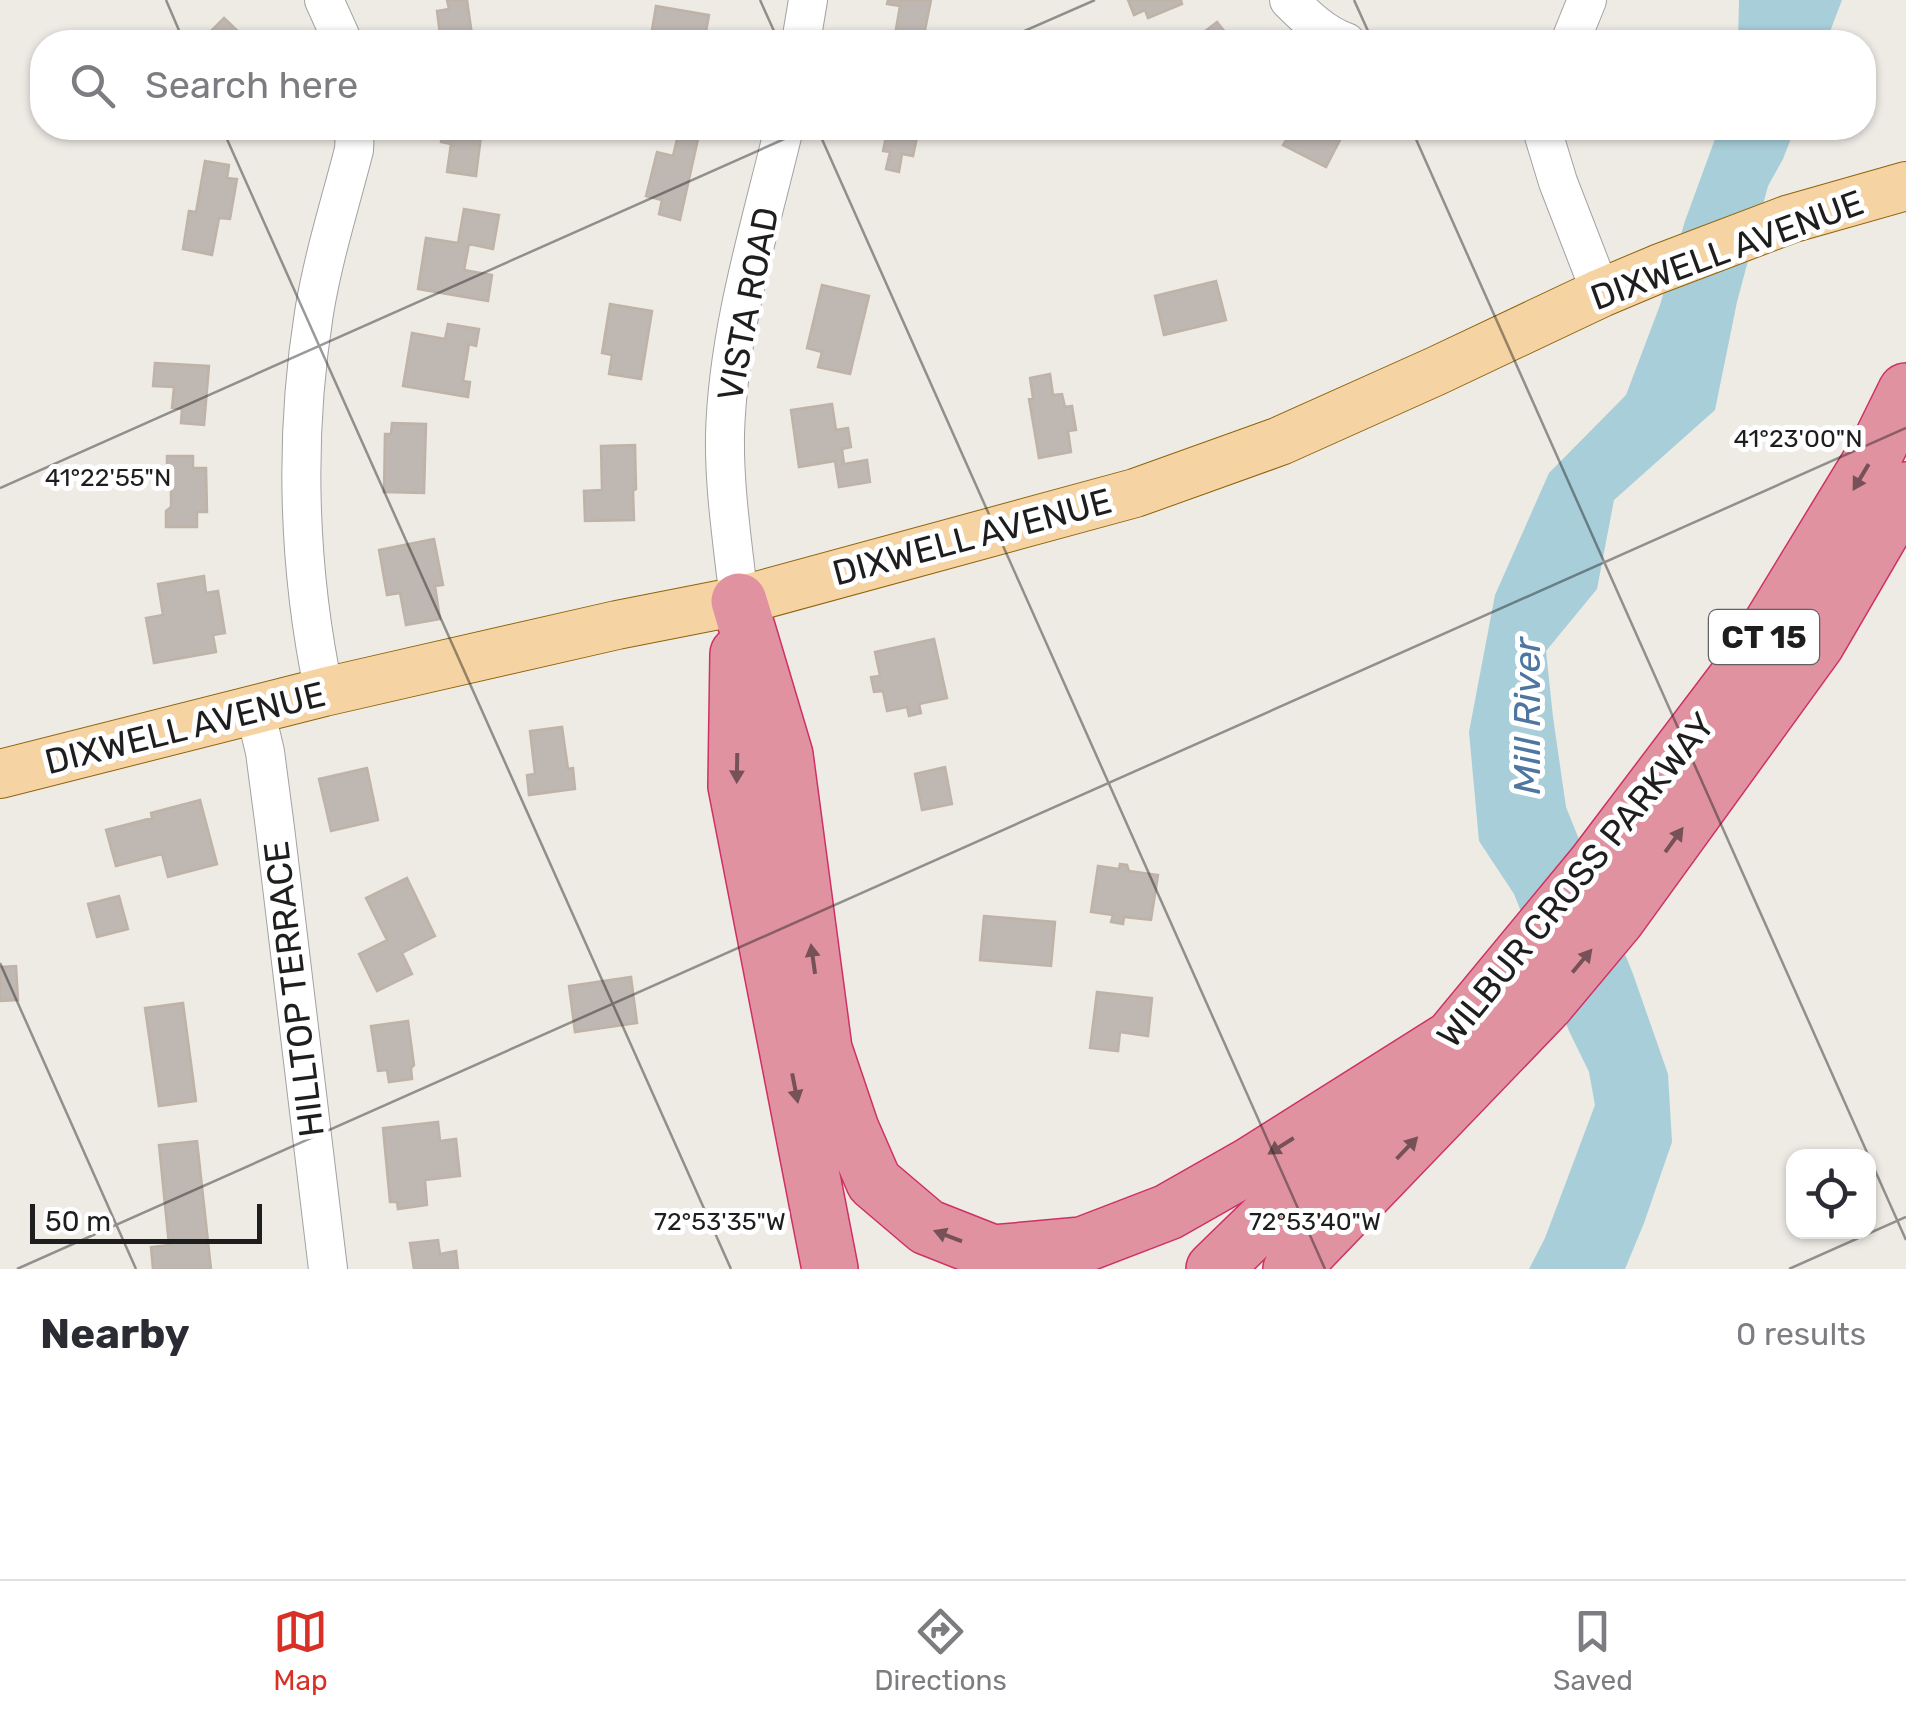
<!DOCTYPE html>
<meta charset="utf-8">
<style>
:root{--surface:#fff;--page:#f2f2f3;--text:#2b2b33;--muted:#7c7c81;--line:#e1e1e2;--accent:#d93025}
body{margin:0;font-family:Rubik,sans-serif;background:var(--page);color:var(--text)}
.controls{position:absolute;right:30px;bottom:30px;display:grid;overflow:hidden;border-radius:20px;box-shadow:0 2px 8px #0004}
.controls button{width:90px;height:90px;display:grid;place-items:center;padding:0;border:0;border-bottom:2px solid var(--line);background:var(--surface);color:var(--text);font:50px sans-serif}
.scale{position:absolute;left:30px;bottom:25px;width:232px;box-sizing:border-box;padding-left:10px;border:5px solid #1e1e1e;border-top:0;font-size:28px;line-height:35px;white-space:nowrap;color:#1e1e1e;-webkit-text-stroke:8px #fff;paint-order:stroke}
.list{margin:0;padding:0;list-style:none}
h2{display:flex;justify-content:space-between;align-items:center;height:130px;margin:0;padding:0 40px;font-size:42px}
h2 small{font-size:32px;font-weight:400;color:var(--muted)}
.icon{flex:none;width:55px;height:55px;fill:none;stroke:currentColor;stroke-width:2;stroke-linecap:round;stroke-linejoin:round}
.map{position:relative;flex:none;width:1906px;height:1269px;overflow:hidden}
.search{position:absolute;background:var(--surface);box-shadow:0 2px 8px #0004;left:30px;right:30px;top:30px;height:110px;display:flex;align-items:center;gap:25px;box-sizing:border-box;padding:0 35px;border-radius:40px;color:var(--muted);font-size:38px}
.sheet{height:310px;background:var(--surface)}
nav{display:flex;justify-content:space-around;align-items:center;box-sizing:border-box;height:140px;border-top:2px solid var(--line);background:var(--surface);font-size:28px;color:var(--muted)}
nav a{display:grid;justify-items:center;gap:5px}
nav .on{color:var(--accent)}
.map>svg:first-child{display:block}
.water{fill:#a8ced9}
.building{fill:#bfb7b2;stroke:#bfb3a8;stroke-width:2.5}
.lines{fill:none;stroke-linecap:round;stroke-linejoin:round}
.minor-casing{stroke:#a2a2a2;stroke-width:40}
.major-casing{stroke:#8f640a;stroke-width:50}
.highway-casing{stroke:#cf3065;stroke-width:58}
.minor{stroke:#fff;stroke-width:38}
.major{stroke:#f6d3a3;stroke-width:48}
.highway{stroke:#e192a0;stroke-width:55}
.oneway{fill:#765258}
.ticks{fill:none;stroke:#1e1e1e;stroke-width:2.5;stroke-opacity:0.45}
.labels{text-anchor:middle;dominant-baseline:central;stroke-width:10;stroke-linejoin:round;paint-order:stroke}
.shield{fill:#fff;stroke:#626262;stroke-width:2.5}
.shield-label{font-size:32px;font-weight:bold;fill:#1e1e1e}
.street-label{font-size:35px;fill:#1e1e1e;stroke:#fff}
.water-label{font-size:38px;font-style:italic;fill:#4e76a0;stroke:#fff}
.ticks-label{font-size:25px;text-anchor:middle;fill:#1e1e1e;stroke:#fff;stroke-width:10;stroke-linejoin:round;paint-order:stroke}
</style>
<div class="map">
<svg width="1906" height="1269" viewBox="0 0 1906 1269">
<rect width="100%" height="100%" fill="#eeebe5"/>
<path class="water" d="M1739 0H1842L1826 42H1738Z
M1719 128H1795L1783 159 1768 186 1737 302 1715 410 1614 500 1597 589 1546 651 1553 717 1566 807 1633 974 1668 1074 1672 1142 1644 1223 1625 1269H1529L1545 1238 1595 1105 1589 1072 1569 1031 1514 894 1479 841 1469 732 1495 595 1549 473 1626 395 1660 305 1685 221Z"/>
<path class="building" d="M447 0H467L473 42H441L437 11 449 9Z
M888 0H931L923 40 895 35 900 6 887 4Z
M1128 0H1181L1182 4 1148 18 1145 10 1134 15Z
M656 6 709 15 705 37 722 40V42H653L654 36H651Z
M224 18 249 42H200Z
M1217 22 1233 42H1191Z
M107 35 108 42H50Z
M443 128H482L476 176 447 172 451 144 441 142Z
M885 128H919L913 156 902 154 899 172 886 169 890 152 883 151 888 128Z
M1264 128H1325L1342 136 1326 167 1283 145 1287 139Z
M678 135 698 139 680 220 659 214 662 200 646 196 657 152 673 156Z
M205 161 229 165 227 178 237 179 230 219 219 218 212 255 183 249 189 211 196 212Z
M464 209 499 215 493 249 469 244 464 270 492 275 488 301 418 289 426 238 458 243Z
M1216 281 1226 320 1164 335 1155 296Z
M822 285 869 296 850 374 818 367 822 352 807 348Z
M610 304 652 311 641 379 609 374 612 355 602 353Z
M448 324 479 329 476 346 469 344 463 381 470 382 468 397 403 386 412 333 445 339Z
M155 363 209 366 204 425 181 423 182 409 172 408 174 387 153 386Z
M1050 374 1053 395 1062 394 1065 407 1072 406 1076 430 1068 431 1071 452 1039 458 1029 399 1033 398 1030 378Z
M832 404 836 430 848 428 851 447 842 449 844 464 867 460 870 482 839 487 835 461 799 467 791 410Z
M392 423 426 424 424 493 384 492 385 434H391Z
M635 445 636 489 633 491 634 520 585 521 584 491 602 490 601 446Z
M167 456H193V468H206L207 512H197V527H166V511L171 507V471H167Z
M434 539 443 585 435 586 440 619 406 625 400 593 387 595 379 550Z
M204 576 206 593 218 591 225 633 213 635 216 652 154 663 146 618 163 615 158 584Z
M934 639 947 698 919 704 921 713 909 716 907 707 887 711 883 691 874 692 871 677 880 676 875 652Z
M562 727 568 769 573 768 575 789 529 795 527 775 535 774 530 731Z
M945 767 952 804 922 810 915 774Z
M367 768 378 820 331 831 319 779Z
M200 800 217 864 168 877 162 854 116 866 106 830 152 818 151 813Z
M1120 864 1127 865 1129 871 1158 875 1151 920 1124 917 1123 924 1111 922 1113 915 1091 912 1098 866 1119 869Z
M407 878 435 936 402 953 412 974 377 991 359 954 387 940 366 898Z
M119 896 128 929 97 937 88 904Z
M984 916 1055 922 1051 966 980 960Z
M16 966 18 1000 0 1001V967Z
M631 977 637 1023 575 1032 569 986Z
M1097 992 1152 998 1148 1036 1120 1032 1118 1051 1090 1048Z
M183 1003 196 1101 159 1106 145 1008Z
M408 1021 414 1065 411 1068 412 1079 389 1082 387 1070 378 1071 371 1026Z
M438 1122 440 1141 456 1139 460 1176 425 1180 427 1205 398 1209 397 1202H390L383 1128Z
M197 1141 211 1269H153L151 1247 169 1245 159 1145Z
M438 1240 440 1254 456 1251 458 1269H414L410 1243Z"/>
<g class="lines">
<g class="minor-casing">
<path id="minor" d="M324 0 343 42
M1289 0C1305 16 1324 35 1346 42
M801 42 808 0
M1570 42 1587 0
M1544 128V136L1558 182 1601 293
M739 601C733 545 724 490 725 434 728 330 760 228 784 128
M324 692C298 569 294 438 314 313 323 258 340 204 354 150L355 128
M255 710 265 752 275 828 328 1269"/>
</g>
<g class="major-casing">
<path id="major" d="M0 774 324 692 617 625 739 601 1135 493 1280 441 1436 371 1601 293 1658 269 1790 219 1906 186"/>
</g>
<g class="highway-casing">
<path id="highway" d="M739 601 785 755 824 1049 851 1129 874 1182 927 1227 993 1253 1082 1245 1168 1212 1249 1166 1452 1038
M738 654 736 786 830 1269
M1214 1269 1452 1038 1595 865 1747 664 1875 454 1906 391
M1291 1269 1546 1004 1617 919 1817 643 1906 490"/>
</g>
<use href="#minor" class="minor"/>
<use href="#major" class="major"/>
<use href="#highway" class="highway"/>
</g>
<defs><path id="oneway-solid" d="M-6-.8H1V-3.2L6.5 0L1 3.2V.8H-6Z" transform="scale(2.5)"/></defs>
<g class="oneway">
<use href="#oneway-solid" transform="translate(1861 477) rotate(121)"/>
<use href="#oneway-solid" transform="translate(737 768) rotate(91)"/>
<use href="#oneway-solid" transform="translate(1674 840) rotate(-54)"/>
<use href="#oneway-solid" transform="translate(813 959) rotate(-98)"/>
<use href="#oneway-solid" transform="translate(1582 961) rotate(-50)"/>
<use href="#oneway-solid" transform="translate(795 1088) rotate(79)"/>
<use href="#oneway-solid" transform="translate(1281 1146) rotate(148)"/>
<use href="#oneway-solid" transform="translate(1407 1148) rotate(-46)"/>
<use href="#oneway-solid" transform="translate(948 1236) rotate(-159)"/>
</g>
<path class="ticks" d="M166 0 184 42M760 0 779 42M1354 0 1373 42M999 42 1095 0M222 128 731 1269M817 128 1325 1269M1411 128 1906 1240M0 488 809 128M0 963 136 1269M17 1269 1906 428M1789 1269 1906 1217"/>
<g class="labels">
<rect class="shield" x="1709" y="610" width="110" height="54" rx="8"/>
<g class="shield-label">
<text x="1764" y="637">CT 15</text>
</g>
<g class="street-label">
<text transform="translate(1727 250) rotate(-20)">DIXWELL AVENUE</text>
<text transform="translate(748 304) rotate(-79)">VISTA ROAD</text>
<text transform="translate(972 537) rotate(-15)">DIXWELL AVENUE</text>
<text transform="translate(185 728) rotate(-14)">DIXWELL AVENUE</text>
<text transform="translate(1576 880) rotate(-51)">WILBUR CROSS PARKWAY</text>
<text transform="translate(294 989) rotate(-97)">HILLTOP TERRACE</text>
</g>
<g class="water-label">
<text transform="translate(1527 716) rotate(-90)">Mill River</text>
</g>
</g>
<g class="ticks-label">
<text x="1798" y="447">41°23'00"N</text>
<text x="108" y="486">41°22'55"N</text>
<text x="720" y="1230">72°53'35"W</text>
<text x="1315" y="1230">72°53'40"W</text>
</g>
</svg>
<div class="controls">
<button><svg class="icon" aria-label="locate" viewBox="0 0 24 24"><circle cx="12" cy="12" r="6"/><path d="M12 2v4M12 18v4M2 12h4M18 12h4"/></svg></button>
</div>
<div class="scale">50 m</div>
<div class="search"><svg class="icon" aria-label="search" viewBox="0 0 24 24"><circle cx="10" cy="10" r="6"/><path d="M15 15l6 6"/></svg>Search here</div>
</div>
<section class="sheet">
<h2>Nearby<small>0 results</small></h2>
<ul class="list">
</ul>
</section>
<nav>
<a class="on"><svg class="icon" aria-label="map" viewBox="0 0 24 24"><path d="M3 6l6-2 6 2 6-2v14l-6 2-6-2-6 2zM9 4v14M15 6v14"/></svg>Map</a>
<a><svg class="icon" aria-label="directions" viewBox="0 0 24 24"><path d="M12 3l9 9-9 9-9-9zM9 14v-3h6M13 9l2 2-2 2"/></svg>Directions</a>
<a><svg class="icon" aria-label="saved" viewBox="0 0 24 24"><path d="M7 4h10v16l-5-4-5 4z"/></svg>Saved</a>
</nav>
